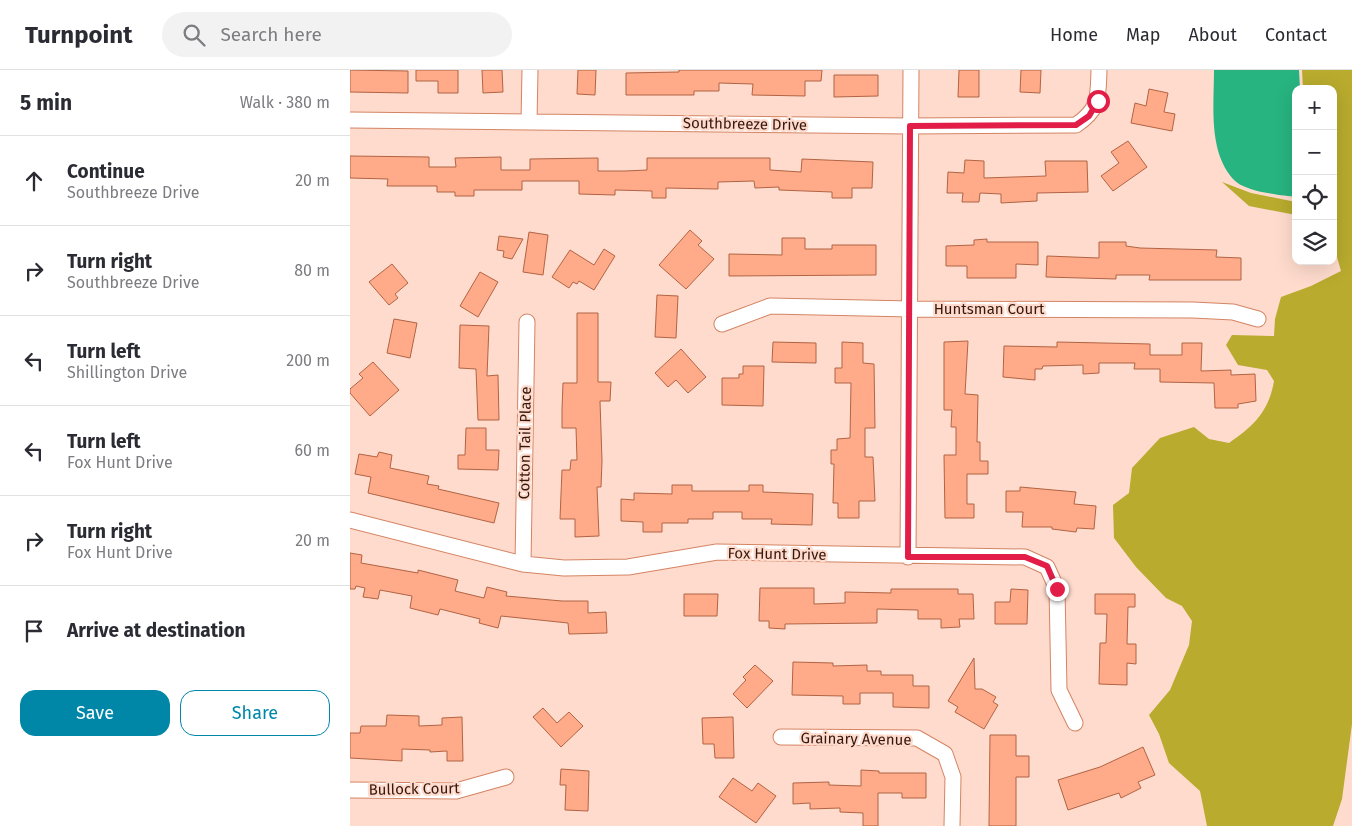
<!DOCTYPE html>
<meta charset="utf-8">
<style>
:root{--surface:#fff;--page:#f2f2f3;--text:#2b2b33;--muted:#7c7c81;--line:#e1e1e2;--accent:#0087a8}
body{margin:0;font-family:"Fira Sans",sans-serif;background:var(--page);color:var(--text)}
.controls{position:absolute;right:15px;top:15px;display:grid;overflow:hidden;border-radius:10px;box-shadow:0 5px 20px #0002}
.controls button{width:45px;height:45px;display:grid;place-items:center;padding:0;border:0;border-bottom:1px solid var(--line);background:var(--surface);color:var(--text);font:25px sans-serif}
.stop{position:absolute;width:15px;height:15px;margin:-11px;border:4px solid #e11d48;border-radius:50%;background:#fff}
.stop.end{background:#e11d48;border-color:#fff;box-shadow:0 1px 5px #0008}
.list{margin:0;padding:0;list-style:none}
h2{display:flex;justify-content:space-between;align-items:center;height:65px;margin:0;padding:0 20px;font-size:21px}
h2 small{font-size:16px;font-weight:400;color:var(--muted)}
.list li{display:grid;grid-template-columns:32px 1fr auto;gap:15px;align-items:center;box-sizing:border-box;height:90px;padding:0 20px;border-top:1px solid var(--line)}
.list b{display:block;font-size:19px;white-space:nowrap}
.list p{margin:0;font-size:16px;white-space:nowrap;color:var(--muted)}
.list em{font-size:16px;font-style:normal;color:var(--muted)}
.actions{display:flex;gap:10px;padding:15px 20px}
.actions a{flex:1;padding:11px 0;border:1px solid var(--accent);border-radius:15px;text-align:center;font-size:18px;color:var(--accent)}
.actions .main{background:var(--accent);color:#fff}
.icon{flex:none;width:28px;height:28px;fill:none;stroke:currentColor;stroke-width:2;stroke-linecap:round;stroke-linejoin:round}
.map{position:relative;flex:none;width:1002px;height:756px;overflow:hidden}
header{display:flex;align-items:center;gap:30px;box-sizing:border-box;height:70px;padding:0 25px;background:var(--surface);border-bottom:1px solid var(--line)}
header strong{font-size:24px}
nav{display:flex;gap:28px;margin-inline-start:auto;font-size:18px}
.search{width:350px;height:45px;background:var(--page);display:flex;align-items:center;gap:12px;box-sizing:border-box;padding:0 18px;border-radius:28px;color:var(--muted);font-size:19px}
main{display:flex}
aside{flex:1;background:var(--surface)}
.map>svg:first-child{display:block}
.forest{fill:#b8ab2e}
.water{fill:#27b480}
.building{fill:#fa8;stroke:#b16444}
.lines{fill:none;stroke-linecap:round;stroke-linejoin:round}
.minor-casing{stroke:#d48463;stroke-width:17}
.minor{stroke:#fff;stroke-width:15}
.route{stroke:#e11d48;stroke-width:6}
.labels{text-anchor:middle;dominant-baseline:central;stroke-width:4.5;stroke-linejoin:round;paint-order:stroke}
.street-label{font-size:15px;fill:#37170a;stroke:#fedbcd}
</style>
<header>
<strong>Turnpoint</strong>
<div class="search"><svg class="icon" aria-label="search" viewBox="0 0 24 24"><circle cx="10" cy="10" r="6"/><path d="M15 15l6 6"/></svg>Search here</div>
<nav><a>Home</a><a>Map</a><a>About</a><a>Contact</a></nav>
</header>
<main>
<aside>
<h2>5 min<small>Walk · 380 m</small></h2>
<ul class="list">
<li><svg class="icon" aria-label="ahead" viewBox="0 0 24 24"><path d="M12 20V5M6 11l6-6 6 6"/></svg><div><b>Continue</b><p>Southbreeze Drive</p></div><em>20 m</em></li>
<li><svg class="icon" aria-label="right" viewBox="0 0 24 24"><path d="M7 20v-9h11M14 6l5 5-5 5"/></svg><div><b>Turn right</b><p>Southbreeze Drive</p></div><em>80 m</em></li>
<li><svg class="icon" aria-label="left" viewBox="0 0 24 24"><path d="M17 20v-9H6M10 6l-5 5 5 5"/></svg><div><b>Turn left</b><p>Shillington Drive</p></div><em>200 m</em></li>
<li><svg class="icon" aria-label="left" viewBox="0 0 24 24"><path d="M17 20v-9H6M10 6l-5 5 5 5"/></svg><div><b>Turn left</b><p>Fox Hunt Drive</p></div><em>60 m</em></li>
<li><svg class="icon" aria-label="right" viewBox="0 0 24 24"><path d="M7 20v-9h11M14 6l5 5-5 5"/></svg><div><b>Turn right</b><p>Fox Hunt Drive</p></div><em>20 m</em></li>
<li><svg class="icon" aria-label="arrive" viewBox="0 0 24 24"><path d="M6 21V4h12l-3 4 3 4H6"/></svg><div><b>Arrive at destination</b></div></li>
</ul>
<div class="actions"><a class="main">Save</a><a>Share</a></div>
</aside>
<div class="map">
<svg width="1002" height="756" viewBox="0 0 1002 756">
<rect width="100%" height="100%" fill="#fedbcd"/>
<path class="forest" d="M952 0H1002V654L992 729 983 756H857L850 721 819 693 809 664 799 645 820 620 839 575 842 551 832 536 816 528 786 497 764 468 763 435 779 423 782 398 810 368 844 357 859 369 879 373C904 356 919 341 924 311L917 300 888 295 876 275 882 265 924 266 925 249 931 227 961 216 991 201 983 173V19H953Z
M872 112 901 123 946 132V145L899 136Z"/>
<path class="water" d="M864 0H949L950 19H946V127C930 125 894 122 883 109 858 81 864 35 864 0Z"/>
<path class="building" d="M0 0 58 1V23L0 22Z
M66 0H108V23H88V11H66Z
M132 0H152L153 22 133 23Z
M228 0H246L245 25 227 24Z
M329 0H472L471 11H455V26L402 25 403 14 369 13V21H344V25H276V3L329 2Z
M609 0H629V27H608Z
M671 0H691L690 23 670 22Z
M484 5H528V26L484 27Z
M799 19 818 23 814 42 825 44 822 61 781 53 785 33 796 36Z
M778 71 797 97 763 121 751 106 769 93 761 82Z
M0 86 79 87V97H106L105 88 151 87V100H180V89L248 88V101H275L297 100V88H420V100L451 102 452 89 523 92 522 118H502V128H482V122L429 120V117L405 118 404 111 368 112V119L316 118V128H302V121L265 120V125L229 124V111H172V120H124V126H105V122H87V116H37L38 109 0 108Z
M615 90 634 91V108L696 106 695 91H737L738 122 687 123V131L651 133V124L630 123 629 132H612L613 123H597L598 102 614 103Z
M340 160 352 171 348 175 364 189 336 219 309 195Z
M179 162 198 165 193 205 173 202Z
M149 166 173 169 162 189 153 187 154 181 147 180Z
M432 168H455V179H482V175H526V205L379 206V184L432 185Z
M637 169V172H688V195L666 194V208H617V196H596V176L624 175V170Z
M749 172H776V176L790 178 867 180 866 187 891 188V210H799L800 205H766V209L696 207 697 186 749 188Z
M254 179 265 186 244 220 229 211 227 214 223 212 219 218 202 207 220 180 244 195Z
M42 194 58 213 45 224 48 228 39 235 19 212Z
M130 202 148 212 128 247 110 236Z
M307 225 328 226 326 268 305 267Z
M227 243H248V312H261L260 331H250L252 391 251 417H247L249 466 225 467V449H210L212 400H220L221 390H227L226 358H212V340L213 313H227Z
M44 249 67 253 60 288 37 283Z
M110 255 139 256 137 306 148 305 149 350H128L126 299 109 298Z
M618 271 615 324 628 325 627 372H630V391H638V404H617V434H624V448H595L594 385H606V357H601L602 340H594V272Z
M423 272 466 273V293L422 292Z
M492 272 513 273V293L524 294 525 358H515V387H523L525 431H509V448H488V433H483L484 394H481V380H487V369L500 368 501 313H485V298H492Z
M707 272 800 274V285H832V273H852L851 301 881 300V305L905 304 906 331 888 334V338H865L864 313 810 312V299H784L785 293H749V303L733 304V295L693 296 692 299H685V310L653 307 654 276 707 277Z
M331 279 356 307 338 323 326 310 318 317 305 303Z
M23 292 49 320 20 346 0 323V319L13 308 9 304Z
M393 296H414L413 336 372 335V308H389V304H393Z
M116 358H136V380H149L148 400 108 399V385H115Z
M29 382 42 385 40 398 79 406 77 414 89 416 88 419 149 433 144 453 18 423 21 407 5 404 9 384 27 387Z
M322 415H342V421H399V415H413V422L463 424 462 455 421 454 422 449H392V442H363V449H338V453H312V462H293V452L271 451V429L284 430V423L322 424Z
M670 417 726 422 724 434 746 436 744 459 727 458 726 462 702 459V457H672L673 442H656V421H670Z
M0 483 12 485 11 493 68 503V500L108 510 105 521 134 528 137 517 157 522 156 526 212 531H238V543L256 542 257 563 219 564 218 553 151 546 148 558 129 553 130 549 90 539 88 545 60 538 62 526 30 520 28 529 13 527 15 518 6 516 5 519H0Z
M410 518H464V534L495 533V522L541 523V519H608V524H623L624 549H609L610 557 591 558V549H568V540L527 539V553L435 554V559L419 558V551H409Z
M661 519 678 520 677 554H645V532H660Z
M334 524H368L367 546H334Z
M745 524H785V537H778L777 574H786V594L777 593V615L749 614 750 573H756L757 544H745Z
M624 588 625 619H632L646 627 643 632 648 635 634 659 605 642 608 637 598 631Z
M443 592 483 593V596L517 595V601H531V605H563V616H579V638L543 637V623H510V634H493V626L442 625Z
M405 595 423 611 397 638 383 624 396 610 393 607Z
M193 638 207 653 219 642 233 656 211 677 183 647Z
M37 645 69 646V656L92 655V648L112 647 113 691H97V681L80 682V680L52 679V691L0 688V663H10L11 656H36Z
M383 647 384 688H365L364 674H353L352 648Z
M640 665H666V686H679V707H666V756H639Z
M793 677 805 705 788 712 791 718 771 728 769 723 718 740 708 710 750 697Z
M211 699 239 701 238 741 215 740 216 715H210Z
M511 700 529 701V703H576V728H552V723H528V756H513V743L490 742V738L460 739V733L443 734V713L479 712V715L511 716Z
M383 708 402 721 408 713 426 726 406 753 369 727Z"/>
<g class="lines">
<g class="minor-casing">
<path id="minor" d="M0 50 560 56 726 55C750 39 748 27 749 0
M179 52 180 0
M372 254 420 236 561 239 843 240 883 242 908 249
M0 450 173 494 214 498 278 497 367 482 675 487 697 497 707 519 709 620 725 653
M558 487 561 0
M173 494 177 252
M431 667 567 668 595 684 603 707 602 756
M0 720 106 721 156 707"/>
</g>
<use href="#minor" class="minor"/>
</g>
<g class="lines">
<path class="route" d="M707 519 697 496 675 487H558L560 56 726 55 739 46 748 31"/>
</g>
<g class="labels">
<g class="street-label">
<text transform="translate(395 54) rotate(1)">Southbreeze Drive</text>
<text x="639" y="239">Huntsman Court</text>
<text transform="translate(175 373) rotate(-89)">Cotton Tail Place</text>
<text transform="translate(427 484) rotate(1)">Fox Hunt Drive</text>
<text transform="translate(506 669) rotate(1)">Grainary Avenue</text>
<text transform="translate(64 719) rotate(-1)">Bullock Court</text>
</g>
</g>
</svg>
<div class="controls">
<button>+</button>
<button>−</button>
<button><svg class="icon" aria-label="locate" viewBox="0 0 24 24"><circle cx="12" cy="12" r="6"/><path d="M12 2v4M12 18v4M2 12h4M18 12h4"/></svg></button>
<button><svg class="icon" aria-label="layers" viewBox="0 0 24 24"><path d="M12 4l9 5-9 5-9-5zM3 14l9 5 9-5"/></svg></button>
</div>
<div class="stop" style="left:748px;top:31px"></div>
<div class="stop end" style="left:707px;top:519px"></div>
</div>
</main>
